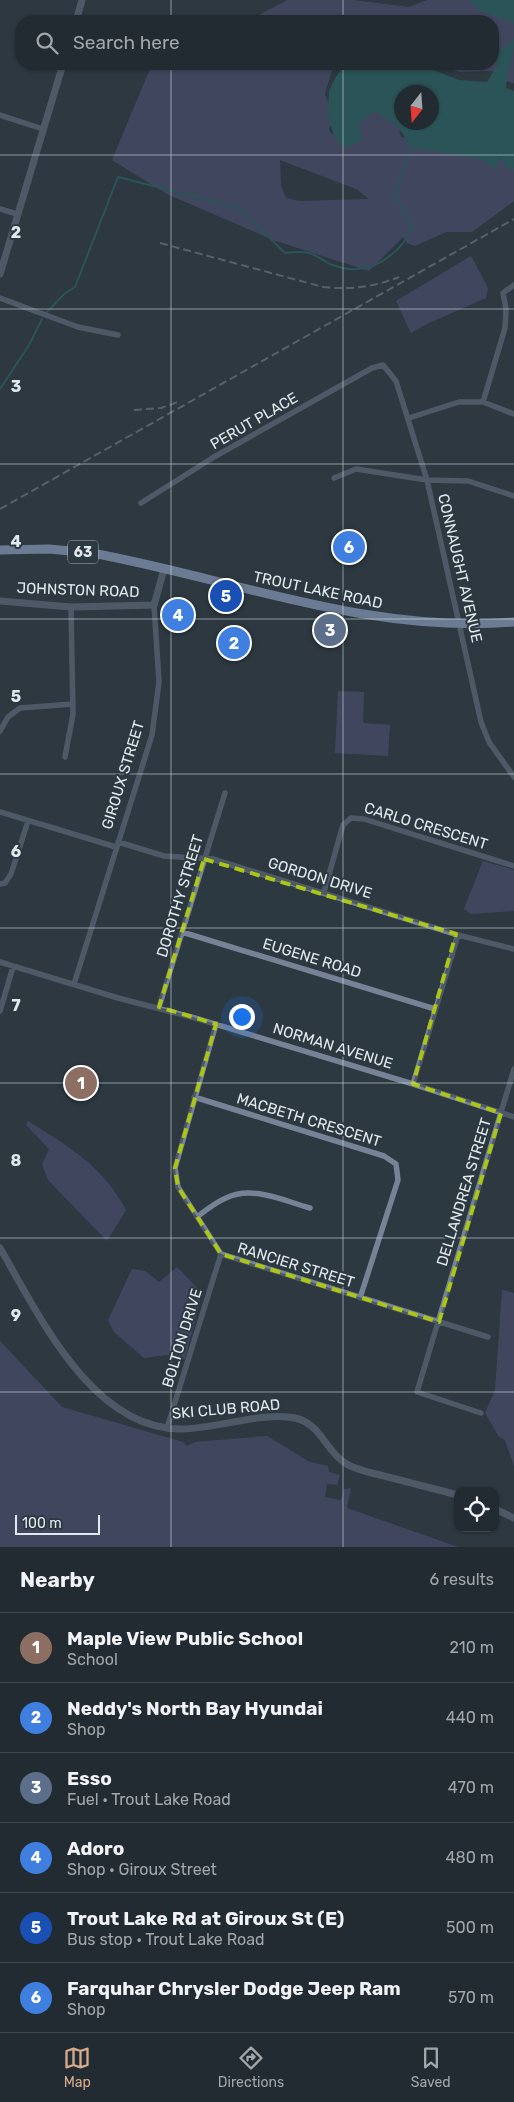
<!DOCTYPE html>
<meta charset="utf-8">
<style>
:root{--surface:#222b31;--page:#2a3339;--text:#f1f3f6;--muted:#a2a7ab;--line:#3f474d;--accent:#d6ab8b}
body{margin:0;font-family:Rubik,sans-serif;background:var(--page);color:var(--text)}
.controls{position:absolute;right:15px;bottom:15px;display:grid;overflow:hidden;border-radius:10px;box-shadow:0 1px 4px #0004}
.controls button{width:45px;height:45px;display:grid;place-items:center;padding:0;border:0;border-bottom:1px solid var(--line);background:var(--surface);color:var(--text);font:25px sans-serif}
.compass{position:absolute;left:394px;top:85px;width:45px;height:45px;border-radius:50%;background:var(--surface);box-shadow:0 1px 4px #0004;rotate:197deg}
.scale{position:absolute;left:15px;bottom:12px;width:85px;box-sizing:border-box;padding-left:5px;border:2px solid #e2e9ee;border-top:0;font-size:14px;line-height:18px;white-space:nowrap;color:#e2e9ee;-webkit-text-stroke:4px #2d3941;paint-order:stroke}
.you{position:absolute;left:241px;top:1016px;width:18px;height:18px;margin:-12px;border:4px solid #fff;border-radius:50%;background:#1a73e8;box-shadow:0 0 0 8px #1a73e833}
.badge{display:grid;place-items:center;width:32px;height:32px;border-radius:50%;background:var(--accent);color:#fff;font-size:16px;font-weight:700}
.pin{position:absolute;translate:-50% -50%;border:2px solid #fff;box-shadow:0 1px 5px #0006}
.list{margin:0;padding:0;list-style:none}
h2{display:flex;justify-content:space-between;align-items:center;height:65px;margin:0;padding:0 20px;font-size:21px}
h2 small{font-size:16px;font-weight:400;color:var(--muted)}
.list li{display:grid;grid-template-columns:32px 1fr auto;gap:15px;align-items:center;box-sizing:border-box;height:70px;padding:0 20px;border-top:1px solid var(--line)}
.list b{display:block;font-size:19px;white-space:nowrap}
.list p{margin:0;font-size:16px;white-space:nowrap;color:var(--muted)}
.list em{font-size:16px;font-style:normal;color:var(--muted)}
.icon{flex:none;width:28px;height:28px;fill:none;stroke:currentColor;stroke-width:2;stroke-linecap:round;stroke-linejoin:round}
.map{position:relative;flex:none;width:514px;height:1547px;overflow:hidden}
.search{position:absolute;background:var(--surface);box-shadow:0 1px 4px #0004;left:15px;right:15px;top:15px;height:55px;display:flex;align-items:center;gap:12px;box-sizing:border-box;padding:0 18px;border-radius:20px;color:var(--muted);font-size:19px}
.sheet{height:485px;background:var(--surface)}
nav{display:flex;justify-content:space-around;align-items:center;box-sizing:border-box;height:70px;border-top:1px solid var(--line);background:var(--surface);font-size:14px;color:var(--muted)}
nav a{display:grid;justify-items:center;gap:2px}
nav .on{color:var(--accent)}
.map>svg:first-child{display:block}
.green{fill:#595884;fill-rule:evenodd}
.water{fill:#277672;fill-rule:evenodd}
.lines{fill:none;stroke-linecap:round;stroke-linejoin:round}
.stream{stroke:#277672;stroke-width:2}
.minor{stroke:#768296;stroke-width:5.5}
.tertiary{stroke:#768296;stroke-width:7}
.primary{stroke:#b4ccf5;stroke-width:9}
.rail{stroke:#879197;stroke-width:2;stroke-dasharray:8 4;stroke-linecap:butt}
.marked{fill:none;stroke:#abc615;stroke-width:4;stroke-dasharray:10 6;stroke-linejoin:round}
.grid{fill:none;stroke:#e2e9ee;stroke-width:1;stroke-opacity:0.55}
.labels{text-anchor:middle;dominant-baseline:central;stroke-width:4;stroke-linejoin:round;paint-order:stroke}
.shield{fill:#2d3941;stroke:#acb4ba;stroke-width:1}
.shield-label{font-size:14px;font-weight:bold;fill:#e2e9ee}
.street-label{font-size:15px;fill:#e2e9ee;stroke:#2d3941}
.grid-label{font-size:16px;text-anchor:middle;font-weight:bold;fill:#e2e9ee;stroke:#2d3941;stroke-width:4;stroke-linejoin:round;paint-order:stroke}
</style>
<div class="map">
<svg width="514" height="1547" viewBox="0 0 514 1547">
<rect width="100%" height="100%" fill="#2d3941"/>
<path class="green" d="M287 0H353L409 7 427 0H481L514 10V83L499 79 496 71 459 72 437 64H493V21H254L257 16Z
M152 64H334L325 93 333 118 329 130 332 134 343 139 358 125 363 113 381 109 399 125 400 136 412 141 487 160 514 158V201L472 232H446L415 246 407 243 403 237 369 271 273 240 167 194 112 160ZM280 160 356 189 369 199 300 201 286 198 281 185Z
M471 256 488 288 486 298 429 323 411 333 396 301Z
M338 691 364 692 363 723 390 725 388 756 335 753Z
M483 861 514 870V911L471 914 464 909Z
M28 1121C69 1147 102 1165 126 1210L107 1241 48 1180 42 1164 49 1149 26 1125Z
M177 1267 202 1293 185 1359 166 1355 144 1358 114 1332 108 1320 132 1269 145 1271 159 1282Z
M502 1290 514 1293V1466L505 1440 499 1437 485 1413 495 1390Z
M0 1341 62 1407 183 1442 187 1446 195 1442 267 1436 310 1462 328 1466 329 1472 340 1475 337 1485 327 1484 325 1497 341 1500 344 1489 351 1488 347 1508 458 1547H0Z"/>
<path class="water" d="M470 0H514V24C501 15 479 16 470 0Z
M514 39C514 57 507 70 506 88L514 91V169L510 170 500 158 495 169 481 159 409 147C403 128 391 121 375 111L359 123 362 140 345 148C329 138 327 110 329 92 331 83 340 72 344 64H418L459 80 487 82 498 64 495 55ZM432 92V122H402V92Z"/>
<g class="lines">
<path class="stream" d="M46 313 64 294 75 287 118 177 239 208 285 253C293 252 302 251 309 253 317 255 322 260 330 264 352 273 373 270 391 255 401 247 408 239 412 227L396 196 398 184 412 147
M0 389 29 345 42 319"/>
<path class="minor" d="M0 115 43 129
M0 209 17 214
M0 298 78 327 118 335
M483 402 505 328 506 309 503 293 514 285
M409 418 459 402H483L514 414
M334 478 356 469 427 480 468 481 514 496
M141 503 214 457 372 368 383 365 396 381 427 480 481 722 489 742 514 777
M0 731 8 717 20 708 73 704
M65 757 73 714 71 607
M0 812 116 847
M118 842 164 856 213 859 458 935 514 949
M0 884 5 883 11 874 28 821
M324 892 343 825 351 818 364 819 514 866
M182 932 435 1009
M0 962 118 998 195 1018 413 1084 514 1117
M74 984 152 735 159 682 154 605
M159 1007 225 793
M0 1011 13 967
M216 1024 175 1168 178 1187 221 1254 488 1337
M413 1084 458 935
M194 1097 384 1156 396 1164 398 1180 360 1298
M197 1217C206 1210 216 1202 226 1198 253 1185 284 1201 310 1208
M481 1413 417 1392 514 1069
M167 1428 221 1254"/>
<path class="tertiary" d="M76 21 82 0
M0 274 63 64
M0 601 71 607 154 605 164 569
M0 1248C39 1315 92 1430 182 1429 214 1429 266 1411 295 1418 321 1424 325 1450 345 1463 357 1471 374 1473 388 1477 411 1483 434 1489 458 1495
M495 1509 514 1518"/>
<path class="primary" d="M0 550 49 549 92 553C233 579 368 634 514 622"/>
<path class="rail" d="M160 243 323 287C350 290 374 287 399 277
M134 410 161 408 178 402
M0 509 514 219"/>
</g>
<path d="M0 0H514V1547H0ZM204 859 456 934 413 1084 501 1113 439 1322 221 1254 178 1187 175 1168 216 1024 159 1007Z" fill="#2d3941" fill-opacity=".55" fill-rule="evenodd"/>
<path class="marked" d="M204 859 456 934 413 1084 501 1113 439 1322 221 1254 178 1187 175 1168 216 1024 159 1007Z"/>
<path class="grid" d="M171 0V21M343 0V21M171 64V1547M343 64V1547M0 155H514M0 309H514M0 464H514M0 619H514M0 774H514M0 928H514M0 1083H514M0 1238H514M0 1392H514"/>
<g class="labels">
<rect class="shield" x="68" y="540.5" width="30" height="23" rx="4"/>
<g class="shield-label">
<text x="83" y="552">63</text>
</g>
<g class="street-label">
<text transform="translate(254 421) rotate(-30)">PERUT PLACE</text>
<text transform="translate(460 568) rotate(77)">CONNAUGHT AVENUE</text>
<text transform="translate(78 590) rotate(2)">JOHNSTON ROAD</text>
<text transform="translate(318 590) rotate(12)">TROUT LAKE ROAD</text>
<text transform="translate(123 775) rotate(-73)">GIROUX STREET</text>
<text transform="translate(426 826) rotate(17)">CARLO CRESCENT</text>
<text transform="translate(320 878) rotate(17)">GORDON DRIVE</text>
<text transform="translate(180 896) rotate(-73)">DOROTHY STREET</text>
<text transform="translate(312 958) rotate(17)">EUGENE ROAD</text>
<text transform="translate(333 1046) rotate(17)">NORMAN AVENUE</text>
<text transform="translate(309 1120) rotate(17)">MACBETH CRESCENT</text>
<text transform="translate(464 1192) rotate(-73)">DELLANDREA STREET</text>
<text transform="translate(296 1265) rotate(17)">RANCIER STREET</text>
<text transform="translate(182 1338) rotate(-73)">BOLTON DRIVE</text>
<text transform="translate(226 1409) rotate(-5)">SKI CLUB ROAD</text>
</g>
</g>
<g class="grid-label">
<text x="16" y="238">2</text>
<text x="16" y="392">3</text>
<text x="16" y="547">4</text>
<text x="16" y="702">5</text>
<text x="16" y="857">6</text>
<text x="16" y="1011">7</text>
<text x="16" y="1166">8</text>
<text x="16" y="1321">9</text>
</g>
</svg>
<div class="controls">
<button><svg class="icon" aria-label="locate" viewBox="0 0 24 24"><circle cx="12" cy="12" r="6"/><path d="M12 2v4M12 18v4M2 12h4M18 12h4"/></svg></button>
</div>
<svg class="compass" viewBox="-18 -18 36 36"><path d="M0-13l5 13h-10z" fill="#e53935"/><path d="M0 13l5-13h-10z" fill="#a2a7ab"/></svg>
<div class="scale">100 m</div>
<div class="you"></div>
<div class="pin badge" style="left:81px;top:1083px;background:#8d6e63">1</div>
<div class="pin badge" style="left:234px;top:643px;background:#3f7fe0">2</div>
<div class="pin badge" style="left:330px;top:630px;background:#5c6f8a">3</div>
<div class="pin badge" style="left:178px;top:615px;background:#3f7fe0">4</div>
<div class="pin badge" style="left:226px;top:596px;background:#1a4fb4">5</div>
<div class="pin badge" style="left:349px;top:547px;background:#3f7fe0">6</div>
<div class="search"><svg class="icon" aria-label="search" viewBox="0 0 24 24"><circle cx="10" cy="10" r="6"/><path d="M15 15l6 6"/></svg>Search here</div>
</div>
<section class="sheet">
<h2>Nearby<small>6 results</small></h2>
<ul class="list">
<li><span class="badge" style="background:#8d6e63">1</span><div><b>Maple View Public School</b><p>School</p></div><em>210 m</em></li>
<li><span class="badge" style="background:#3f7fe0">2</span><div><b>Neddy's North Bay Hyundai</b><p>Shop</p></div><em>440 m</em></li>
<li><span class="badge" style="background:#5c6f8a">3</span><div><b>Esso</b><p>Fuel · Trout Lake Road</p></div><em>470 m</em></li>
<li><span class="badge" style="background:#3f7fe0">4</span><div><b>Adoro</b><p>Shop · Giroux Street</p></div><em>480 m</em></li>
<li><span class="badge" style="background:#1a4fb4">5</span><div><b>Trout Lake Rd at Giroux St (E)</b><p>Bus stop · Trout Lake Road</p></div><em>500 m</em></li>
<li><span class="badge" style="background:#3f7fe0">6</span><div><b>Farquhar Chrysler Dodge Jeep Ram</b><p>Shop</p></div><em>570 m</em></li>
</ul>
</section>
<nav>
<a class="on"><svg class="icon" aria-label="map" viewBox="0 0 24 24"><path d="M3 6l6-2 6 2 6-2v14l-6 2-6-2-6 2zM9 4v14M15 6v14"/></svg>Map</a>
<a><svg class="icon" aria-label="directions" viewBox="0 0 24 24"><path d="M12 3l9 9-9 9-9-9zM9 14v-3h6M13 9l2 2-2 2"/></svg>Directions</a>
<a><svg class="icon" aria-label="saved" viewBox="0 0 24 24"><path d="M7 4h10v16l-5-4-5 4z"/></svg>Saved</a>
</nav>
